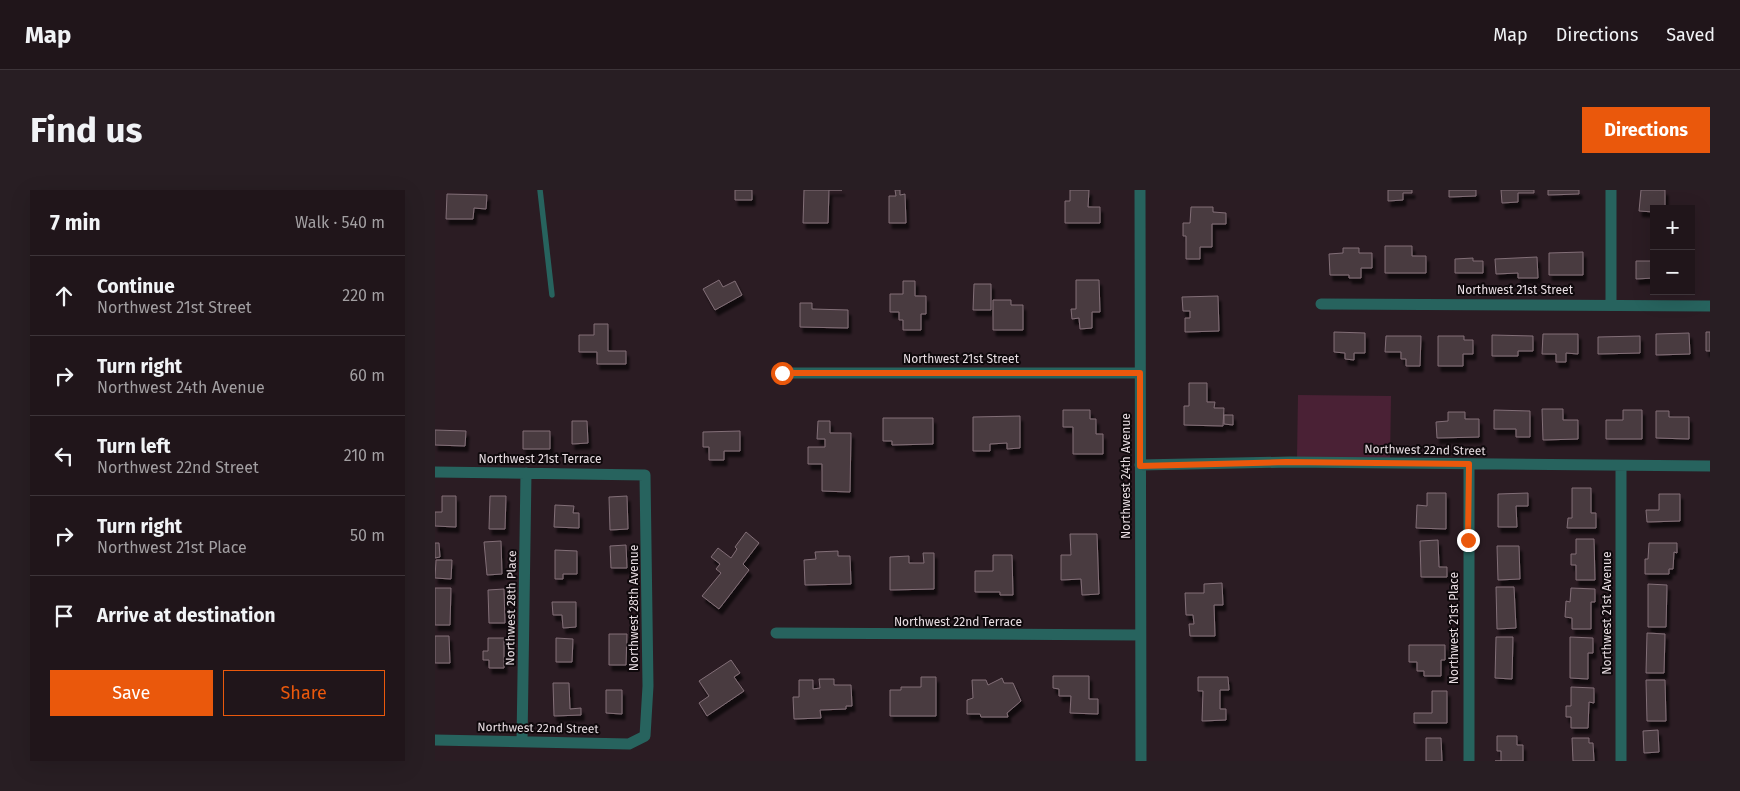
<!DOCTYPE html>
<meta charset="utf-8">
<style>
:root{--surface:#20151a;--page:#281e23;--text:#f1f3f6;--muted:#a29fa2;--line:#3d3439;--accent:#ea580c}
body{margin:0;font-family:"Fira Sans",sans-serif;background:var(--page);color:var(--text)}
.controls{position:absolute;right:15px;top:15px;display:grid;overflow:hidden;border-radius:0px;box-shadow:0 5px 20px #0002}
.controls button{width:45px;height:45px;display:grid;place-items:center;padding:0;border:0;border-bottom:1px solid var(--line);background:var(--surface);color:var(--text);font:25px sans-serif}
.stop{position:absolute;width:15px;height:15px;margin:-11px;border:4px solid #ea580c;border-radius:50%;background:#fff}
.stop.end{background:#ea580c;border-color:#fff;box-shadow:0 1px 5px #0008}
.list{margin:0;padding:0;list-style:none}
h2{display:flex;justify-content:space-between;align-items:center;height:65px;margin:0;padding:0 20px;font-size:21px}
h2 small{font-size:16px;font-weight:400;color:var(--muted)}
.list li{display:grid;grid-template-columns:32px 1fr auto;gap:15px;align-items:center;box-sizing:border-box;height:80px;padding:0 20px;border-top:1px solid var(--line)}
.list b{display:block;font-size:19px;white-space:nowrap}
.list p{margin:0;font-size:16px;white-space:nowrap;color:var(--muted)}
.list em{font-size:16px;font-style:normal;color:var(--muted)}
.actions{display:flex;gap:10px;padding:15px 20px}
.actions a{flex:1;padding:11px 0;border:1px solid var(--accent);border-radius:0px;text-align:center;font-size:18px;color:var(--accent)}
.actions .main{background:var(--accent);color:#fff}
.icon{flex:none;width:28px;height:28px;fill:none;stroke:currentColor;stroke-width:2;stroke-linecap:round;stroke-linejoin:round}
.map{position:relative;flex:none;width:1275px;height:571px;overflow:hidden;border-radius:0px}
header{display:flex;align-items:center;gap:30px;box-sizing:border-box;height:70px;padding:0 25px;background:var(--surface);border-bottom:1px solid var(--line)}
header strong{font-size:24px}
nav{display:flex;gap:28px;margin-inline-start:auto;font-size:18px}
.intro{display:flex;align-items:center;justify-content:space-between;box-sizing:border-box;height:120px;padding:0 30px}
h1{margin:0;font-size:35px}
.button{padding:12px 22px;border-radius:0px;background:var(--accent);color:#fff;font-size:18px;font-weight:700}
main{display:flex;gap:30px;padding:0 30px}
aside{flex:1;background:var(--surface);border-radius:0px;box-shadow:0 5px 20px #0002}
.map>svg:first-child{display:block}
.green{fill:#4a2135}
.building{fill:#4a3a41;stroke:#826f77;filter:url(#shadow)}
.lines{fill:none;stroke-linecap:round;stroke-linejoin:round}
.lane{stroke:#27635e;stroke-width:5.5}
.street{stroke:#27635e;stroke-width:11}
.route{stroke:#ea580c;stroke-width:6}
.labels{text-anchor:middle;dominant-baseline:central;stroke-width:4;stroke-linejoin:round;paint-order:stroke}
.street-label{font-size:12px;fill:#e8dde2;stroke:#0f090c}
</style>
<header>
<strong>Map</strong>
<nav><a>Map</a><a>Directions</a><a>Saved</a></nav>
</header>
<div class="intro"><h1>Find us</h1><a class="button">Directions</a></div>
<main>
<aside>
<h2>7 min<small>Walk · 540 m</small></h2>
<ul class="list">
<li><svg class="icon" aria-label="ahead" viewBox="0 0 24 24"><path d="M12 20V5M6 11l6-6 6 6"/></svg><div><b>Continue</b><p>Northwest 21st Street</p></div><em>220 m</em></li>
<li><svg class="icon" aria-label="right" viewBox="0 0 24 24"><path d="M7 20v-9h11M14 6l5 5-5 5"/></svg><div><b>Turn right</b><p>Northwest 24th Avenue</p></div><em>60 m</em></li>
<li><svg class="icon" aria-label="left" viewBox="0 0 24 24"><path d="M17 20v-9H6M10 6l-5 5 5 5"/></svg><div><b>Turn left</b><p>Northwest 22nd Street</p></div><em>210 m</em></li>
<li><svg class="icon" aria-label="right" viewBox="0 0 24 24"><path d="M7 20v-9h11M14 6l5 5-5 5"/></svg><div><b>Turn right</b><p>Northwest 21st Place</p></div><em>50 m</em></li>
<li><svg class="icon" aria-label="arrive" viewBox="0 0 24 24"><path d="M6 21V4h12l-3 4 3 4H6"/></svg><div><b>Arrive at destination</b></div></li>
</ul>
<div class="actions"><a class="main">Save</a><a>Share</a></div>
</aside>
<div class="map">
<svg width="1275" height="571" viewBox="0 0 1275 571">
<defs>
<filter id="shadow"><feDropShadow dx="3" dy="5.5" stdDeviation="1" flood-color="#0009"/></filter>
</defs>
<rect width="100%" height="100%" fill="#2b1c23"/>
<path class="green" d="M863 205 956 206 955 270 862 268Z"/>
<path class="building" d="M300 0H317V10H300Z
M369 0H407H394L393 33H368Z
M460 0H465V5L470 4 471 33H454V6H461Z
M635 0H654L653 17H665V33H630V11H635Z
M953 0H977V3H968V10L953 11Z
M1014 0H1041V6L1014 7Z
M1066 0H1099V3H1083V12L1067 13Z
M1113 0H1144V4L1113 5Z
M1206 0H1230V19H1219V22L1204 21Z
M12 4 52 5 51 19 39 18 38 29H11Z
M756 17H778V22L791 23V34H777V57H765V69H751V46H748V33H755Z
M950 56H977V66H991V83H950Z
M908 58H924V63H937V78H926V88H914V85H895L894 64 908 63Z
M1148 62V85H1114V63Z
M1102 67 1103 88H1083V83L1061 84 1060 69Z
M1038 68V71H1048V83H1020V69Z
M1201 71H1219V88L1201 89Z
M284 90 288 97 300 91 307 105 280 120 268 99Z
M641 90H664L665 122H657V138L645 139 644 128 637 129 636 119H641Z
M468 91H480V106H491V124H486V140H468V130H464V122H455V104H468Z
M539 94H556V120H538Z
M783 106 784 141 750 142V128H755V121H748L747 107Z
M558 110H576V115H588V140H558Z
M365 113H377V119L413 120V138L365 137Z
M159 134H173V161H191V174H162V162H144V145H159Z
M899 142 930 143V163H919V170L910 169V163L899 162Z
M1271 142H1275V161H1271Z
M1254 143 1255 164 1221 165V144Z
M1108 144H1143V164L1131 163V172H1121V164H1107Z
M1057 145 1098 146V161H1083V166H1057Z
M951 146H986L985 176H971V169H966V162H950Z
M1003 146H1029V150H1038V164H1028V176H1003Z
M1205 146V163L1163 164V147Z
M754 193H772V212H780L779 218H789L788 236 749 235V216H754Z
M1107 219H1128V230H1143V249L1108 250Z
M628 220H655V229H661V244H668V264H638V237H628Z
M1059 220 1095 221V247H1081V239H1059Z
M1188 220H1207V249H1171V230H1188Z
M1221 221H1234V227H1254V249L1221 248Z
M1013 222H1030V229H1044V247L1002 248 1001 232 1013 231Z
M789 225H798V235L789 234Z
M585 226V258L572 259V253L555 254V261H538V227Z
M448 228H498V254L457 255V251H448Z
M137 231H152L153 253 137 254Z
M383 231H395V243H416L415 302 387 301V274H373V257H390V249H382Z
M0 240 31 241 30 256 0 255Z
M88 241H115V259H88Z
M305 241V261H289V270H274V257H268V242Z
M1137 298H1156V323H1161V338H1132L1133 328H1137Z
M992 303H1011V339L981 338 982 315 992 316Z
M1093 303V316H1081L1082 337H1063V304Z
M1224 304H1245V331L1212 332 1211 320H1224Z
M7 306H21V337L0 336V322H7Z
M55 306H71L70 339H54Z
M192 306 193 339 175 340 174 307Z
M120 315 139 316 138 323H144V338L119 337Z
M311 342 324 353 308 374 314 380 284 419 267 406 286 383 281 379 285 374 276 367 283 358 296 368 302 359 300 357Z
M635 344H662L664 404 647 405 646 389 626 390V365H636Z
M1141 349H1159L1160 390H1141V375H1136V364H1141Z
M1003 350 1004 377H1012V387H986L985 351Z
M66 351 67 384 52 385 49 352Z
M0 353H4L5 367 0 368Z
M1214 353H1242V363L1239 362 1238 379H1234V384H1210V369H1213Z
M191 355 192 378H176L175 356Z
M1062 356H1084L1085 389 1063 390Z
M120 360 142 361V384H128V389H120Z
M403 361V366H415L416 394 370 395 369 370 381 369 380 362Z
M488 363H499V399L455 400V367L474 366V373H489Z
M558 365H577L578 405H565V402H540V381H558Z
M1 370H17L16 389 0 388Z
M787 393 788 415H779L780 446H755L754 434H759L758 425H751L750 403H769V394Z
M1213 394 1232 395 1231 437H1213Z
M1061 397H1079L1081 438 1062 439Z
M0 398H16L15 435H0Z
M1136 398 1160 399V412H1156V439H1137V428L1130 427 1131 411 1135 412Z
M69 399 70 433H54L53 400Z
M117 412H141V437L128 438 127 425H118Z
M1212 443 1230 444 1229 483H1211Z
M174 444H192L191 475H174Z
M0 446H14L15 473H0Z
M1061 447H1078L1077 489 1060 488Z
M1135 447 1158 448V463H1153V489L1135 488Z
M53 448H69V478H54V470H48V461H53Z
M121 448 138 449 137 472H121Z
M974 455H1010V470H1006V486H989V481H982V472H974Z
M296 470 305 483 299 487 309 501 272 526 264 513 274 506 264 491Z
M618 486H654V509H663V524L635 523 636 506H624V499L618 498Z
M486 487H501V526H455V500H466V497H486Z
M763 487H793L794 500H785V519H791V530L767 531 768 501H763Z
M567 488 569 493H578L586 511 572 523 573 527H546L545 524H532V510L538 508 537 490H551L553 495Z
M384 489H399V495H416L417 516H411V519L385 520 386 528 359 529 358 507H364V490H378V499L385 498Z
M1211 490H1230L1231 531H1212Z
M118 493H134L135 519 146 518V525L119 526Z
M1136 497 1159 498V513L1154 512 1153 538H1136V527H1131V516H1136Z
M171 500H187V524L171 523Z
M997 501H1012V533H979V523H997Z
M1223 540 1224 562 1209 563 1208 541Z
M1062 546H1082V555H1088V571H1060H1066V561H1062Z
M991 548H1006L1007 571H991Z
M1137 548H1154V553H1158L1159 571H1138Z"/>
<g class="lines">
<path class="lane" d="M105 0 117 105"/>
<path class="street" d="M705 0 706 571
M886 114 1275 116
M1176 115V0
M347 183H705
M705 275 855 272 1275 276
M1186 276V571
M0 282 210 285 213 496 210 546 194 554 0 550
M341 443 705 445
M87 552 91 283
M1034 571V275"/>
</g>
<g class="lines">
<path class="route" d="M347 183H705V276L851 272 1034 274 1033 350"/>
</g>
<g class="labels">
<g class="street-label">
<text x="1080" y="100">Northwest 21st Street</text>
<text x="526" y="169">Northwest 21st Street</text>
<text transform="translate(990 260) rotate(1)">Northwest 22nd Street</text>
<text x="105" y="269">Northwest 21st Terrace</text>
<text transform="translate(691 286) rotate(-90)">Northwest 24th Avenue</text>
<text transform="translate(76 418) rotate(-89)">Northwest 28th Place</text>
<text transform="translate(199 418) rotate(-90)">Northwest 28th Avenue</text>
<text transform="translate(1172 423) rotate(-90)">Northwest 21st Avenue</text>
<text x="523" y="432">Northwest 22nd Terrace</text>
<text transform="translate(1019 438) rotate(-90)">Northwest 21st Place</text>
<text transform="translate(103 538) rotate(1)">Northwest 22nd Street</text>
</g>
</g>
</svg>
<div class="controls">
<button>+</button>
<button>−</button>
</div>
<div class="stop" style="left:347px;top:183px"></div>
<div class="stop end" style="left:1033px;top:350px"></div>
</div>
</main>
